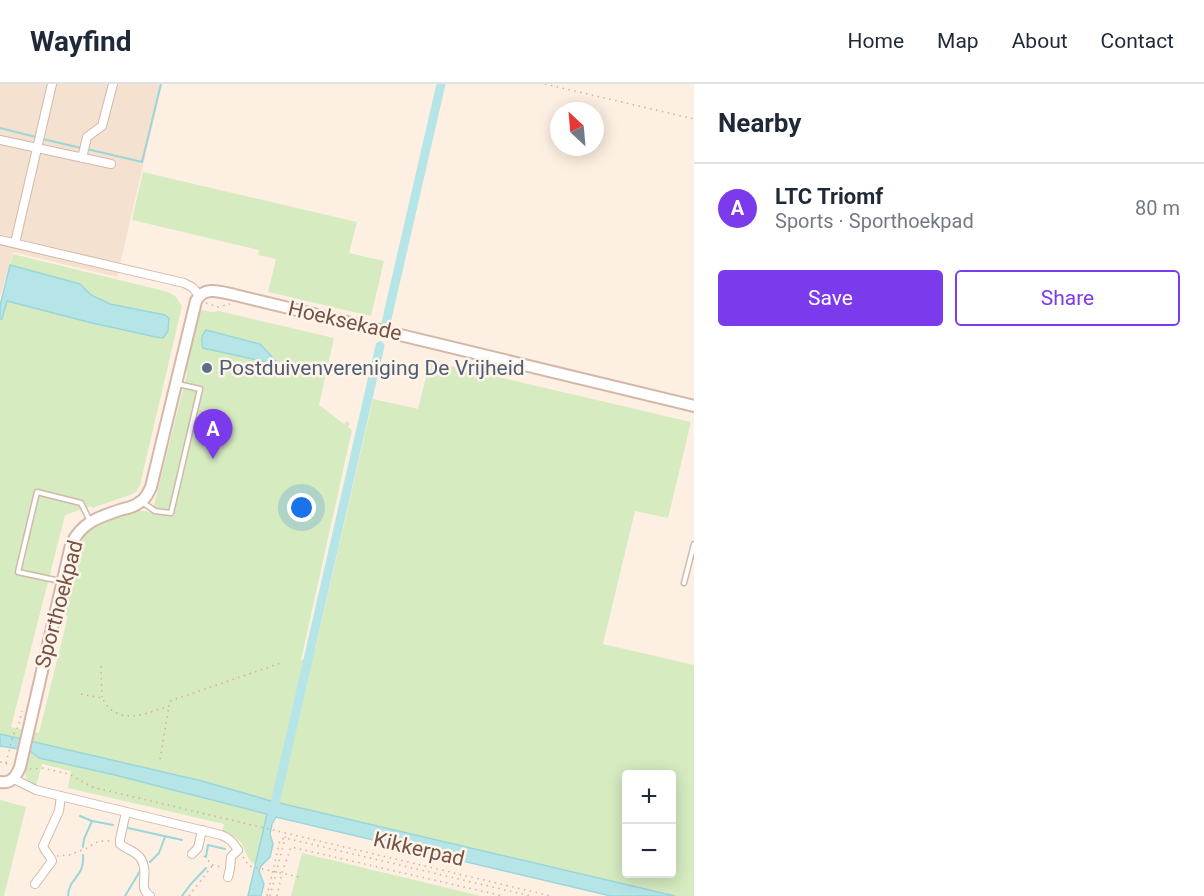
<!DOCTYPE html>
<meta charset="utf-8">
<style>
:root{--surface:#fff;--page:#f6f6f7;--text:#1f2937;--muted:#747a83;--line:#e0e1e3;--accent:#7c3aed}
body{margin:0;font-family:Roboto,sans-serif;background:var(--page);color:var(--text)}
.controls{position:absolute;right:18px;bottom:18px;display:grid;overflow:hidden;border-radius:6px;box-shadow:0 3px 15px #0003}
.controls button{width:54px;height:54px;display:grid;place-items:center;padding:0;border:0;border-bottom:2px solid var(--line);background:var(--surface);color:var(--text);font:30px sans-serif}
.compass{position:absolute;left:550px;top:18px;width:54px;height:54px;border-radius:50%;background:var(--surface);box-shadow:0 3px 15px #0003;rotate:334deg}
.you{position:absolute;left:302px;top:424px;width:21px;height:21px;margin:-15px;border:4px solid #fff;border-radius:50%;background:#1a73e8;box-shadow:0 0 0 9px #1a73e833}
.badge{display:grid;place-items:center;width:39px;height:39px;border-radius:50%;background:var(--accent);color:#fff;font-size:20px;font-weight:700}
.pin{position:absolute;translate:-50% -50px;filter:drop-shadow(0 2px 3px #0008)}
.pin::after{content:'';position:absolute;top:32px;width:21px;height:18px;background:inherit;clip-path:polygon(0 0,100% 0,50% 100%)}
.list{margin:0;padding:0;list-style:none}
h2{display:flex;justify-content:space-between;align-items:center;height:78px;margin:0;padding:0 24px;font-size:26px}
h2 small{font-size:20px;font-weight:400;color:var(--muted)}
.list li{display:grid;grid-template-columns:39px 1fr auto;gap:18px;align-items:center;box-sizing:border-box;height:90px;padding:0 24px;border-top:2px solid var(--line)}
.list b{display:block;font-size:22px;white-space:nowrap}
.list p{margin:0;font-size:20px;white-space:nowrap;color:var(--muted)}
.list em{font-size:20px;font-style:normal;color:var(--muted)}
.actions{display:flex;gap:12px;padding:18px 24px}
.actions a{flex:1;padding:14px 0;border:2px solid var(--accent);border-radius:6px;text-align:center;font-size:21px;color:var(--accent)}
.actions .main{background:var(--accent);color:#fff}
.map{position:relative;flex:none;width:694px;height:812px;overflow:hidden}
header{display:flex;align-items:center;gap:36px;box-sizing:border-box;height:84px;padding:0 30px;background:var(--surface);border-bottom:2px solid var(--line)}
header strong{font-size:28px}
nav{display:flex;gap:33px;margin-inline-start:auto;font-size:21px}
main{display:flex}
aside{flex:1;background:var(--surface)}
.map>svg:first-child{display:block}
.residential{fill:#f5e1d0}
.green{fill:#d6ebc0;fill-rule:evenodd}
.water{fill:#b6e5e8;stroke:#9bd6da;stroke-width:1.5}
.lines{fill:none;stroke-linecap:round;stroke-linejoin:round}
.stream{stroke:#9bd6da;stroke-width:2}
.canal{stroke:#b6e5e8;stroke-width:9}
.lane-casing{stroke:#d1b8ab;stroke-width:7}
.street-casing{stroke:#d1b8ab;stroke-width:10}
.secondary-casing{stroke:#d4b7a8;stroke-width:14}
.path{stroke:#d9ad9b;stroke-width:1.5;stroke-dasharray:1.5 4.5;stroke-linecap:butt}
.lane{stroke:#fff;stroke-width:4}
.street{stroke:#fff;stroke-width:8}
.secondary{stroke:#fff;stroke-width:10}
.service-dot{fill:#5c6f8a;stroke:#fff4e9;stroke-width:2}
.labels{text-anchor:middle;dominant-baseline:central;stroke-width:5;stroke-linejoin:round;paint-order:stroke}
.street-label{font-size:21px;fill:#765347;stroke:#fff4e9}
.service-label{font-size:21px;fill:#4e5e75;stroke:#fff4e9;text-anchor:start}
</style>
<header>
<strong>Wayfind</strong>
<nav><a>Home</a><a>Map</a><a>About</a><a>Contact</a></nav>
</header>
<main>
<div class="map">
<svg width="694" height="812" viewBox="0 0 694 812">
<rect width="100%" height="100%" fill="#fdf0e2"/>
<path class="residential" d="M0 0H162L117 193 13 168 0 213Z"/>
<path class="green" d="M143 88 357 138 349 169 384 177 371 232 268 208 276 175 258 171 259 166 132 136Z
M13 170 168 208 175 212 182 222 140 401 136 408 130 411 92 424 91 422 65 431 11 643 39 649 68 532C63 530 62 528 62 522 67 503 72 466 84 451 91 441 109 435 121 431 133 428 140 424 152 429L187 289 185 284 198 225 212 228 219 227 334 254 319 321 344 340 347 337 350 339 348 343 352 346 301 576 305 575 307 565 315 566 373 315 418 325 430 277 691 338 668 434 635 427 603 560 694 581V812H675L271 717 202 697 0 650V235H2L6 217 92 239 163 254 165 231 110 220 91 211 80 200 10 181ZM626 690H672V790H626Z
M30 667 39 674 115 691 268 730 256 781C239 771 251 755 222 748L224 740 68 704 71 687 42 680 36 703C19 692 26 684 30 667Z
M0 716 26 723 4 812H0Z
M302 769 481 812H291Z"/>
<path class="water" d="M10 181 80 200 91 211 110 220 165 231 169 234 168 247 163 254 156 253 92 239 7 217 2 235H0V222Z
M206 246 260 260 285 287 266 278 203 264C201 256 201 252 206 246Z
M0 650 202 697 271 717 675 812H611L276 733 272 740 270 750 273 760 270 773 261 782 259 787 264 800 261 812H248L267 730 115 691 39 674 30 667 0 662Z"/>
<g class="lines">
<path class="stream" d="M0 44 36 53
M43 55 81 64
M87 65 142 78 161 0
M80 732 92 737 113 741
M128 744 182 756
M83 763 84 755 92 737
M206 773 208 761 225 765
M150 778 159 769 165 753
M68 812C69 793 85 793 83 771
M125 812 140 787
M182 812 190 801 206 784"/>
<path class="canal" d="M386 239 441 0
M273 728 380 262"/>
<g class="lane-casing">
<path id="lane" d="M142 418 155 427 171 429 200 305 178 300
M60 497 18 488 37 408 81 419 90 437
M684 499 694 460"/>
</g>
<g class="street-casing">
<path id="street" d="M0 56 111 80
M82 74 87 53 102 42 113 0
M0 156 184 199 192 203 199 211
M15 159 52 0
M14 695 36 706 221 751C229 754 233 758 238 766L231 773 230 785 228 793
M126 728 120 755V760C127 766 136 767 141 775 150 790 137 804 150 812
M192 770 198 764 202 746
M35 800 52 777C50 771 45 768 43 762L59 727 61 712"/>
</g>
<g class="secondary-casing">
<path id="secondary" d="M0 698C11 700 16 693 20 683L71 461C81 438 101 432 123 425 129 424 135 422 140 418 146 415 148 409 151 403L196 217C204 201 221 208 235 211L694 322"/>
</g>
<path class="path" d="M545 0 694 35
M206 219 218 223 230 220
M101 582 102 613
M81 610 102 614C118 643 144 630 169 622L170 617 281 579
M160 675 169 622
M0 678 11 681
M6 679 13 651 18 643 22 627
M30 685 42 684 69 690 92 703 551 812
M57 772 69 771 85 765 99 757H112
M204 772 212 781 221 783
M243 773 249 782 299 793
M189 812 212 782
M267 812 280 756 285 754 531 812
M270 812 286 750
M277 812 282 789 291 763 503 812"/>
<use href="#lane" class="lane"/>
<use href="#street" class="street"/>
<use href="#secondary" class="secondary"/>
</g>
<circle class="service-dot" cx="207" cy="284" r="6"/>
<g class="labels">
<g class="street-label">
<text transform="translate(345 237) rotate(13)">Hoeksekade</text>
<text transform="translate(59 520) rotate(-75)">Sporthoekpad</text>
<text transform="translate(419 765) rotate(13)">Kikkerpad</text>
</g>
<g class="service-label">
<text x="219" y="284">Postduivenvereniging De Vrijheid</text>
</g>
</g>
</svg>
<div class="controls">
<button>+</button>
<button>−</button>
</div>
<svg class="compass" viewBox="-18 -18 36 36"><path d="M0-13l5 13h-10z" fill="#e53935"/><path d="M0 13l5-13h-10z" fill="#747a83"/></svg>
<div class="you"></div>
<div class="pin badge" style="left:213px;top:375px">A</div>
</div>
<aside>
<h2>Nearby<small></small></h2>
<ul class="list">
<li><span class="badge">A</span><div><b>LTC Triomf</b><p>Sports · Sporthoekpad</p></div><em>80 m</em></li>
</ul>
<div class="actions"><a class="main">Save</a><a>Share</a></div>
</aside>
</main>
